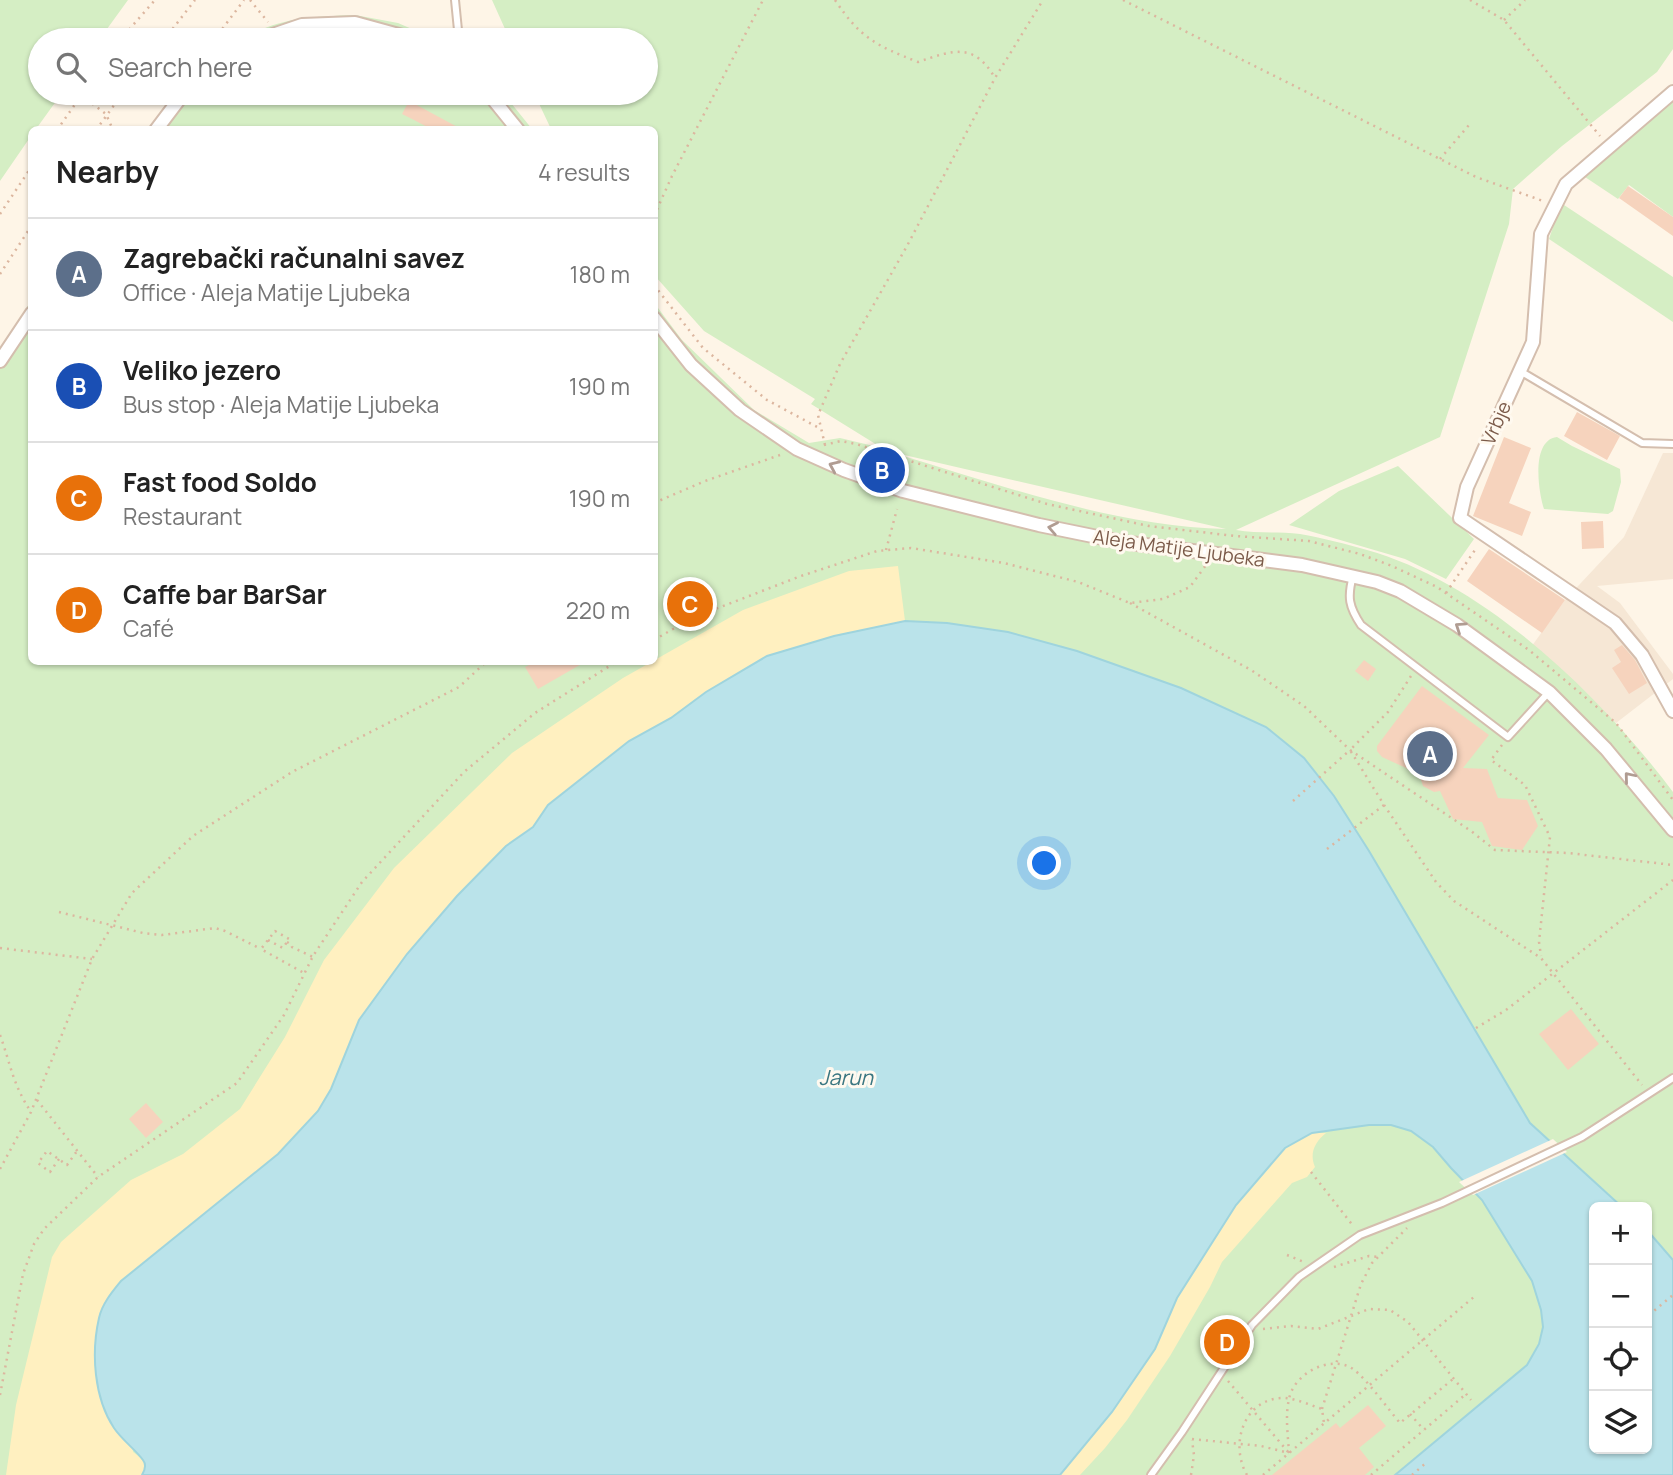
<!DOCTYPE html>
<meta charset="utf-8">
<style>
:root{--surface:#fff;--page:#f2f2f2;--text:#222;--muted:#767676;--line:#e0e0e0;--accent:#b45309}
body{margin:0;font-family:Manrope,sans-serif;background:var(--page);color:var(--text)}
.controls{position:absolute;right:21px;bottom:21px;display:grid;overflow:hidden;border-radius:10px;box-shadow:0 2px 5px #0004}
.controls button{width:63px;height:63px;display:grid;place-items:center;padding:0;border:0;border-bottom:2px solid var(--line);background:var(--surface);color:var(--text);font:35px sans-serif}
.you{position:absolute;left:1045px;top:864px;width:24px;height:24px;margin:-18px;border:5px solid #fff;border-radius:50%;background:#1a73e8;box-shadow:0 0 0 10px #1a73e833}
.badge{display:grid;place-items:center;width:46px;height:46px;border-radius:50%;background:var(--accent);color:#fff;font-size:23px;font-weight:700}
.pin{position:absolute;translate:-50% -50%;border:4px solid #fff;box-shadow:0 2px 7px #0006}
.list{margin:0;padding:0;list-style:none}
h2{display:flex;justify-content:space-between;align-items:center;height:91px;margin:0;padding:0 28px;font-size:30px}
h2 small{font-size:23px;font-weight:400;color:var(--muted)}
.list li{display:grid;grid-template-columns:46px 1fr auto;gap:21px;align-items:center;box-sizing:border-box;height:112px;padding:0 28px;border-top:2px solid var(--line)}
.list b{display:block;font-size:26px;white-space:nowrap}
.list p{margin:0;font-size:23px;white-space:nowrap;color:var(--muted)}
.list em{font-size:23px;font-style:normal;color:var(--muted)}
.icon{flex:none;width:38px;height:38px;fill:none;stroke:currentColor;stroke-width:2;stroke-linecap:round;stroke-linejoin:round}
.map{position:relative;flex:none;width:1673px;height:1475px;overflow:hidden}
.search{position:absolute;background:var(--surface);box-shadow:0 2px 5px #0004;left:28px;top:28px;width:630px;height:77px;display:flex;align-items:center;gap:18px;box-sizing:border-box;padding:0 24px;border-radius:38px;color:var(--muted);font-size:26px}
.panel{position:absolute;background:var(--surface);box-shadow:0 2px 5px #0004;left:28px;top:126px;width:630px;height:539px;border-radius:10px}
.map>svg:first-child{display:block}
.residential{fill:#f6e7d5}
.green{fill:#d5eec4;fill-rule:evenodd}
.sand{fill:#fff0c0}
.water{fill:#bae3ea;stroke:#9fd4dd;stroke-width:2}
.pier{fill:#fef5e7}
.building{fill:#f6d3bd}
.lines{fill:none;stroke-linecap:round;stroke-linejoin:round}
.service-casing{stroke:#d4beae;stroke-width:10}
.minor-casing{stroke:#d4beae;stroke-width:16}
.path{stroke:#dcb69f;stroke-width:2.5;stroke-dasharray:2 5;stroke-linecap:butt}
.service{stroke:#fff;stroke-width:6}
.minor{stroke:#fff;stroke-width:12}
.oneway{stroke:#b09c92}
.labels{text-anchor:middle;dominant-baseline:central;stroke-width:6;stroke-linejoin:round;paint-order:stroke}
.street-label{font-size:19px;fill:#7b5a49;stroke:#fff9ef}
.water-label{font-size:21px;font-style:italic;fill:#3a7681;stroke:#fff9ef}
</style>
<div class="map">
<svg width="1673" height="1475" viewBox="0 0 1673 1475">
<rect width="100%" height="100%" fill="#fef5e7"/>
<path class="residential" d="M1663 453H1673V579L1597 586 1620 603 1673 674V679L1616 723 1529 650 1565 600 1624 537Z"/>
<path class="green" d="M0 0H128L99 40H40V93H62L36 129 32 130 31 136 0 181Z
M492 0H1673V49L1657 72 1562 146 1513 189 1509 224 1440 437 1236 530C1256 534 1279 531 1300 534 1322 538 1346 544 1367 550 1485 583 1601 696 1673 792V1475H0V349L31 301 32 662H654L655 304 682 340 754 410 809 443 840 438 882 448 811 404 815 399 704 331 655 276 654 130 551 129 534 93H646V40H510ZM900 455V454L1226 529C1118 527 1003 486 900 455ZM1594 1207H1647V1449H1594Z
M355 15 398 23 437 40H239C282 17 308 17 355 15Z
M176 93H503L532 129 148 130Z
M1673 101V217L1629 185 1618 199 1582 175 1612 147Z
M1561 203 1673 277V322L1549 239Z
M1557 437 1572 446 1620 469 1621 482 1613 511 1608 514 1544 509C1538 491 1531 440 1557 437Z
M1398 466 1474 539 1446 579 1405 559 1289 525 1339 491Z"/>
<path class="sand" d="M898 566 905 621 834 636 767 656 706 692 548 805 533 827 506 846 457 896 359 1020 331 1089 318 1111 278 1154 121 1281 110 1294 133 1452C142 1459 148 1463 142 1475H6L16 1405 52 1257 61 1242 131 1180 183 1154 240 1109 285 1037 324 960 394 868 512 753 623 678 743 610 849 571Z
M1312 1133H1326C1315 1142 1309 1153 1315 1167L1307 1177 1292 1183 1222 1262 1210 1287 1170 1356 1127 1420 1105 1448 1080 1475H1060L1112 1412 1155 1350 1177 1298 1236 1205 1285 1148Z"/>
<path class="water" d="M905 621 947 623 1008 632 1077 651 1181 688 1266 727 1304 758 1334 796 1369 851 1530 1123 1622 1207H1594V1449H1647V1230L1673 1260V1475H1395L1527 1365 1539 1344 1543 1327 1541 1310 1532 1281 1482 1200 1451 1168 1433 1147 1411 1131 1391 1125H1369L1312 1133 1285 1148 1236 1205 1177 1298 1155 1349 1112 1412 1060 1475H142C145 1470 147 1465 143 1460 136 1450 122 1440 114 1428 94 1398 91 1353 99 1318 102 1304 112 1292 121 1281L278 1154 318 1111 331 1089 359 1020 407 954 457 896 506 846 533 827 548 805 629 741 671 718 706 692 767 656 834 636Z"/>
<path class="pier" d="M1553 1139 1567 1152 1473 1195 1459 1182Z"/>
<path class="building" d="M409 101 426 110 463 130H433L414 120 402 114Z
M1628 186 1673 217V236L1619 198Z
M1577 412 1620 436 1607 460 1564 436Z
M1504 437 1531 448 1509 503 1531 512 1522 536 1473 516Z
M1603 521 1604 548 1582 549 1581 522Z
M1489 549 1565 600 1542 633 1467 581Z
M1622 645 1635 660 1647 683 1629 694 1612 668 1621 662 1614 650Z
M1364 660 1376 669 1368 681 1355 671Z
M535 662H585L538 689 525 667Z
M1422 686 1489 735 1463 768 1487 769 1498 798 1527 800 1538 826 1522 850 1492 846 1482 822 1453 819 1440 791 1434 792 1423 786 1421 780 1406 768 1382 757 1377 751V746Z
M1571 1009 1599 1044 1568 1070 1539 1034Z
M146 1103 163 1122 146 1138 129 1119Z
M1231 1321 1241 1328 1227 1347 1217 1340Z
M1368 1405 1386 1426 1359 1448 1374 1467 1365 1475H1272L1336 1423 1340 1428Z"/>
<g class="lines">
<g class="service-casing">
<path id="service" d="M455 0 459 40
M1520 371 1642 443 1673 444
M1353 576C1347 597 1349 607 1361 625L1508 737 1549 692
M1151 1475 1182 1432 1252 1325 1299 1277 1360 1235 1442 1203 1582 1137 1673 1078"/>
</g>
<g class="minor-casing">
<path id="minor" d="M258 40 302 25 355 23 417 40
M1673 92 1566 184 1541 234 1533 342 1467 487 1460 518 1615 623 1642 655 1673 711
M488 93 518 130
M156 130 184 93
M654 318 691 365 740 410 797 449 844 470 903 491 1039 525 1122 542 1302 565 1377 582 1400 591 1457 625 1549 692 1606 749 1673 830
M0 361 32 313"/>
</g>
<path class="path" d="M250 0 268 22
M835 0C860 38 877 46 918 62 953 50 974 42 995 78
M1123 0 1476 177 1543 201
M1470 0 1504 20 1600 136
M1504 20 1525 0
M120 40 155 0
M164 40 195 0
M214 40 244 0
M81 95 106 114 113 130
M57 130 83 93
M96 130 123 93
M1440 159 1469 125
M0 214 32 166
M654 216 672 176 763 0
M0 274 32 225
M654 285 703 348 767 400 821 429
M824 445 841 441 856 444 1047 504 1149 526 1235 536 1309 541 1360 554 1392 566 1437 587 1529 650 1616 723 1673 800
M825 445 818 415 840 364 907 246 995 78 1043 0
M654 503 705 481 780 455
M886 550 897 509
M1446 593 1477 547
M1130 603 1251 670 1304 706 1350 750 1471 831 1495 850 1568 853 1673 865
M654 640 692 618 801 576 877 551 911 548 1004 563 1078 582 1130 603 1163 599 1190 587 1206 565
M532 662 533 663
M1411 676 1388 712 1350 750 1384 805 1436 882 1454 901 1541 958 1642 1085
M1502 745 1491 760 1525 785 1550 837 1539 942 1541 956
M1293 801 1350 750
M1327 849 1384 805
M59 912 143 933 162 935 215 928 225 931 261 949
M268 940 283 948 289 939 275 931 261 949 304 973
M287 942 292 945V947L313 957
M0 948 92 959
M1476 1028 1506 1010 1673 880
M0 1035C11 1065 12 1083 31 1112
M37 1100 98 1177
M59 1159 50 1172 38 1163 47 1151 67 1165 77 1151
M0 1169 31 1112 92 959 132 893 193 836 292 772 459 687 486 662
M1311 1172 1354 1227
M1287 1255 1304 1262
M1334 1267 1369 1256 1378 1257
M1649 1315 1673 1295
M1263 1329 1291 1326 1318 1329 1369 1309 1390 1310 1408 1322 1471 1400
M1228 1381 1289 1453
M0 1395 23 1274 34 1244 44 1229 98 1177 237 1083 284 1015 313 956 362 882 464 772 535 713 616 662
M1322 1409 1361 1284 1372 1263 1407 1228
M1410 1414 1424 1430
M1192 1439 1261 1446 1289 1453
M1289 1453C1288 1435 1285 1416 1289 1399 1294 1373 1331 1354 1353 1369 1366 1378 1388 1409 1400 1423L1453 1379
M1191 1475 1194 1455 1192 1440
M1247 1475C1229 1444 1244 1397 1285 1398 1297 1399 1310 1405 1322 1409L1324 1423
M1263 1475 1475 1296
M1371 1475 1466 1394
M1412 1475 1427 1462"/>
<use href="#service" class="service"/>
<use href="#minor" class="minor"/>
</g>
<defs><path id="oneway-chevron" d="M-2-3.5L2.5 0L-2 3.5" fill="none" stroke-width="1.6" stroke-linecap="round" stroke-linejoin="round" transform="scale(1.75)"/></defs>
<g class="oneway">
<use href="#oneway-chevron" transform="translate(834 466) rotate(-156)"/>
<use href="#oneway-chevron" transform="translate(1053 528) rotate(-169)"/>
<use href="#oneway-chevron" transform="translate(1460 627) rotate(-146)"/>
<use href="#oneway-chevron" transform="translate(1629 777) rotate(-130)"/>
</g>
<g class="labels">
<g class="street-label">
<text transform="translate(1496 423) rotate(-66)">Vrbje</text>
<text transform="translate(1179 548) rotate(8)">Aleja Matije Ljubeka</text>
</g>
<g class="water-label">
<text x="846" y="1077">Jarun</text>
</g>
</g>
</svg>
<div class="controls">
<button>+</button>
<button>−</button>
<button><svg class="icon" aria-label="locate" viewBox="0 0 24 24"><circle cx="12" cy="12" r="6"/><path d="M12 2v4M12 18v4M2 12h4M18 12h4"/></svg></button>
<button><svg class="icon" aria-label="layers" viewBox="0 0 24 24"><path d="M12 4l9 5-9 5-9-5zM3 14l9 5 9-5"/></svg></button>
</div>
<div class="you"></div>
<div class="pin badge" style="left:1430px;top:754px;background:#5c6f8a">A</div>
<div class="pin badge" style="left:882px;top:470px;background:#1a4fb4">B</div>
<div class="pin badge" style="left:690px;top:604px;background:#e8710a">C</div>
<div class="pin badge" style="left:1227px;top:1342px;background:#e8710a">D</div>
<div class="search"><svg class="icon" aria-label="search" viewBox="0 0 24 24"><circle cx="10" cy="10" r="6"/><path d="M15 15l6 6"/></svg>Search here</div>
<section class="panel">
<h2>Nearby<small>4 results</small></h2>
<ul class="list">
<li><span class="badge" style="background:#5c6f8a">A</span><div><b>Zagrebački računalni savez</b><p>Office · Aleja Matije Ljubeka</p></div><em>180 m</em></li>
<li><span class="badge" style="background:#1a4fb4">B</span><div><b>Veliko jezero</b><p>Bus stop · Aleja Matije Ljubeka</p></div><em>190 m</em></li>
<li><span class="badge" style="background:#e8710a">C</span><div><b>Fast food Soldo</b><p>Restaurant</p></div><em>190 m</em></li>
<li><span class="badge" style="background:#e8710a">D</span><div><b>Caffe bar BarSar</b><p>Café</p></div><em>220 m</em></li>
</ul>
</section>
</div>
